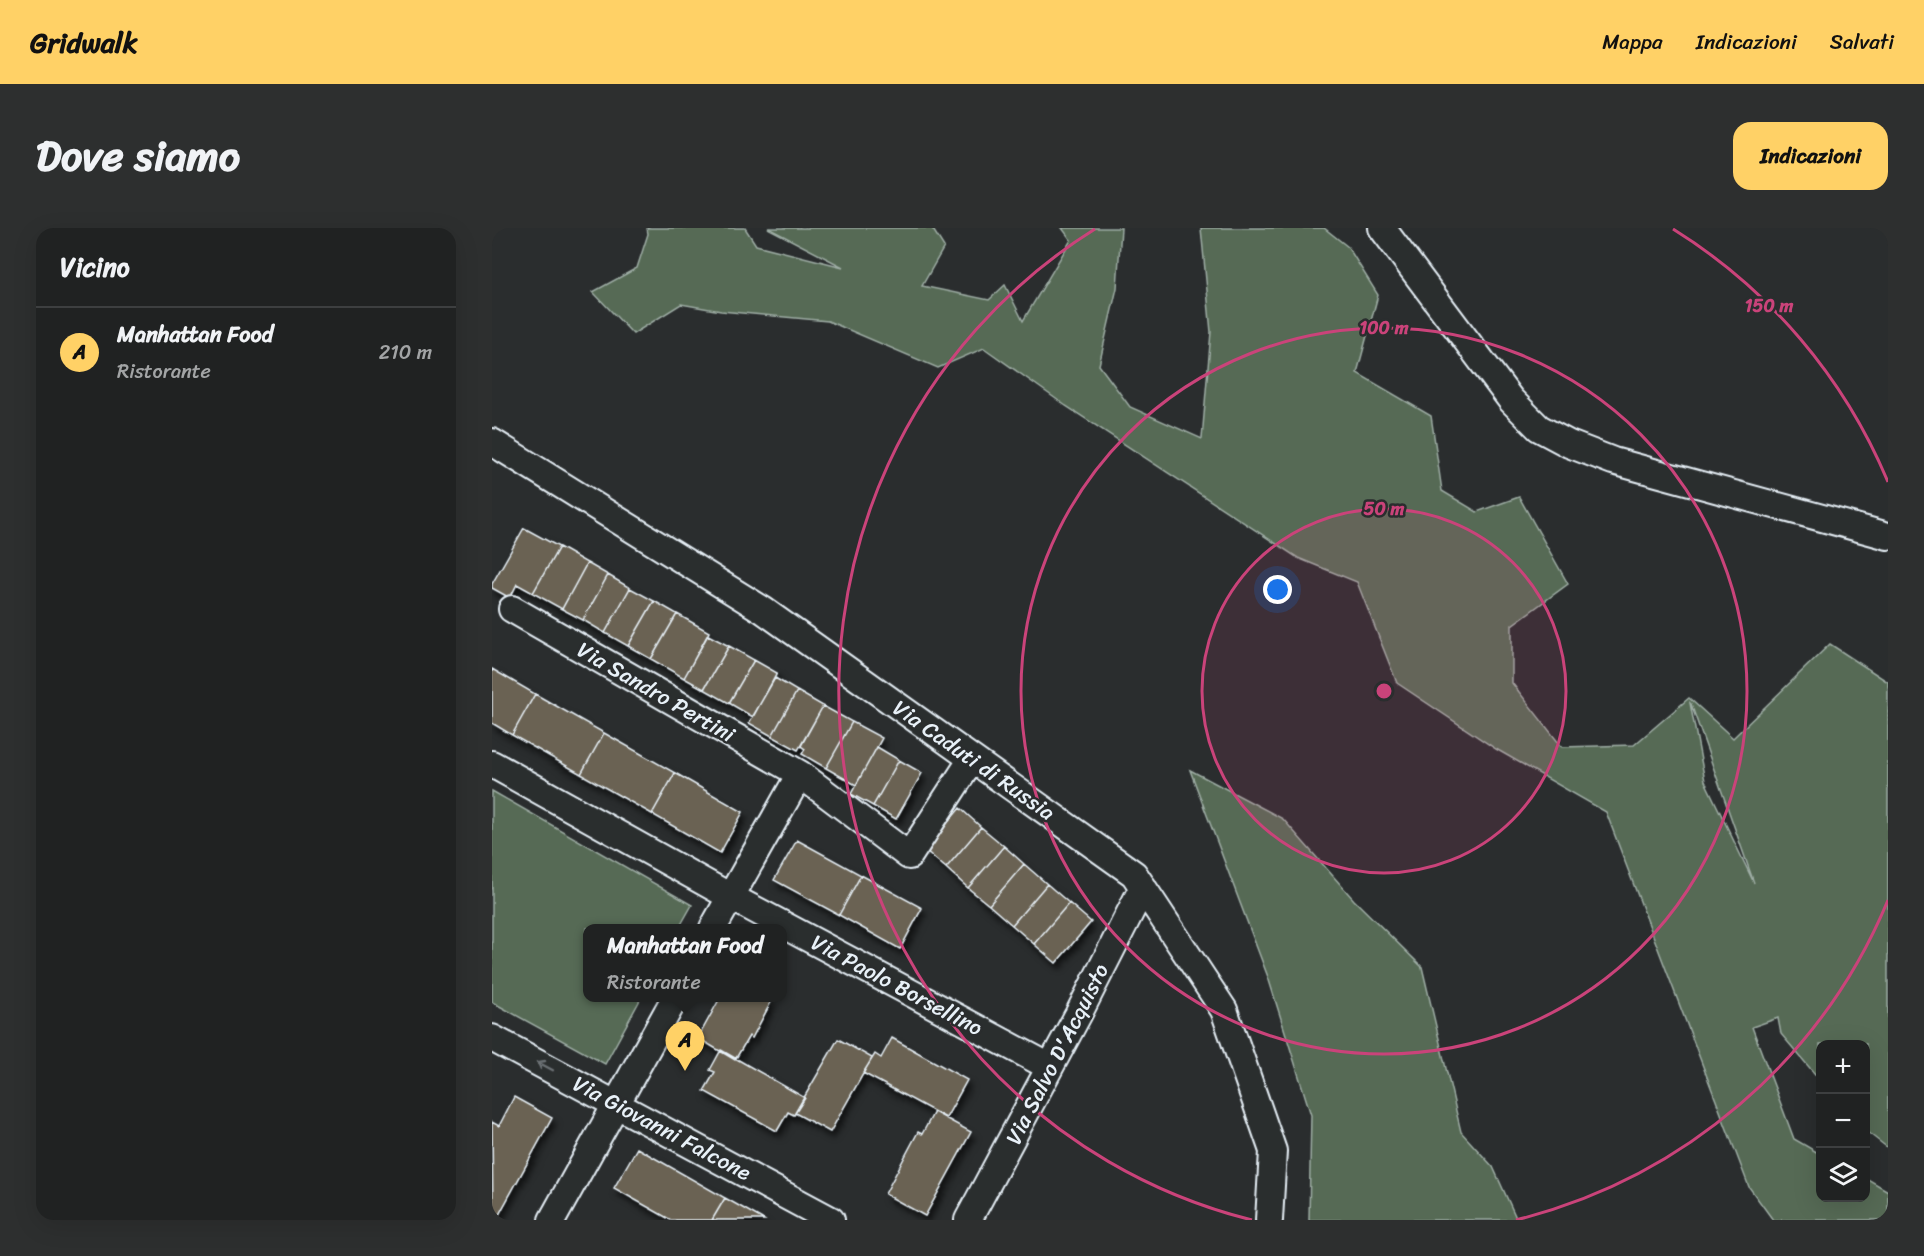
<!DOCTYPE html>
<html lang="it">
<meta charset="utf-8">
<style>
:root{--surface:#202222;--page:#2d2f2f;--text:#f1f3f6;--muted:#a2a4a5;--line:#3d3f40;--accent:#ffd166}
body{margin:0;font-family:Sriracha,sans-serif;background:var(--page);color:var(--text)}
.controls{position:absolute;right:18px;bottom:18px;display:grid;overflow:hidden;border-radius:12px;box-shadow:0 6px 24px #0002}
.controls button{width:54px;height:54px;display:grid;place-items:center;padding:0;border:0;border-bottom:2px solid var(--line);background:var(--surface);color:var(--text);font:30px sans-serif}
.you{position:absolute;left:786px;top:362px;width:21px;height:21px;margin:-15px;border:4px solid #fff;border-radius:50%;background:#1a73e8;box-shadow:0 0 0 9px #1a73e833}
.badge{display:grid;place-items:center;width:39px;height:39px;border-radius:50%;background:var(--accent);color:#111;font-size:20px;font-weight:700}
.pin{position:absolute;translate:-50% -50px;filter:drop-shadow(0 2px 3px #0008)}
.pin::after{content:'';position:absolute;top:32px;width:21px;height:18px;background:inherit;clip-path:polygon(0 0,100% 0,50% 100%)}
.popup{position:absolute;left:91px;top:696px;width:204px;height:78px;box-sizing:border-box;display:grid;place-content:center;border-radius:12px;background:var(--surface);filter:drop-shadow(0 2px 4px #0005);font-size:20px;white-space:nowrap;color:var(--muted)}
.popup b{font-size:22px;color:var(--text)}
.popup::after{content:'';position:absolute;left:50%;top:100%;margin-left:-12px;border:12px solid transparent;border-top-color:var(--surface)}
.list{margin:0;padding:0;list-style:none}
h2{display:flex;justify-content:space-between;align-items:center;height:78px;margin:0;padding:0 24px;font-size:26px}
h2 small{font-size:20px;font-weight:400;color:var(--muted)}
.list li{display:grid;grid-template-columns:39px 1fr auto;gap:18px;align-items:center;box-sizing:border-box;height:90px;padding:0 24px;border-top:2px solid var(--line)}
.list b{display:block;font-size:22px;white-space:nowrap}
.list p{margin:0;font-size:20px;white-space:nowrap;color:var(--muted)}
.list em{font-size:20px;font-style:normal;color:var(--muted)}
.icon{flex:none;width:33px;height:33px;fill:none;stroke:currentColor;stroke-width:2;stroke-linecap:round;stroke-linejoin:round}
.map{position:relative;flex:none;width:1396px;height:992px;overflow:hidden;border-radius:18px}
header{display:flex;align-items:center;gap:36px;box-sizing:border-box;height:84px;padding:0 30px;background:var(--accent);color:#111}
header strong{font-size:28px}
nav{display:flex;gap:33px;margin-inline-start:auto;font-size:21px}
.intro{display:flex;align-items:center;justify-content:space-between;box-sizing:border-box;height:144px;padding:0 36px}
h1{margin:0;font-size:42px}
.button{padding:15px 27px;border-radius:18px;background:var(--accent);color:#111;font-size:21px;font-weight:700}
main{display:flex;gap:36px;padding:0 36px}
aside{flex:1;background:var(--surface);border-radius:18px;box-shadow:0 6px 24px #0002}
.map>svg:first-child{display:block}
.green{fill:#566a54;stroke:#9faea6;stroke-width:1.5;fill-rule:evenodd}
.building{fill:#6a6252;stroke:#e8f1f8;stroke-width:1.5;filter:url(#shadow)}
.lines{fill:none;stroke-linecap:round;stroke-linejoin:round}
.minor-casing{stroke:#e8f1f8;stroke-width:30}
.minor{stroke:#2a2d2e;stroke-width:26}
.oneway{stroke:#6c7275}
.ring{fill:none;stroke:#ca437a;stroke-width:3}
.labels{text-anchor:middle;dominant-baseline:central;stroke-width:5;stroke-linejoin:round;paint-order:stroke}
.street-label{font-size:22px;fill:#e8f1f8;stroke:#2a2d2e}
.centre{fill:#ca437a;stroke:#2a2d2e;stroke-width:3}
.ring-label{font-size:18px;text-anchor:middle;font-weight:bold;fill:#ca437a;stroke:#2a2d2e;stroke-width:5;stroke-linejoin:round;paint-order:stroke}
</style>
<header>
<strong>Gridwalk</strong>
<nav><a>Mappa</a><a>Indicazioni</a><a>Salvati</a></nav>
</header>
<div class="intro"><h1>Dove siamo</h1><a class="button">Indicazioni</a></div>
<main>
<aside>
<h2>Vicino<small></small></h2>
<ul class="list">
<li><span class="badge">A</span><div><b>Manhattan Food</b><p>Ristorante</p></div><em>210 m</em></li>
</ul>
</aside>
<div class="map">
<svg width="1396" height="992" viewBox="0 0 1396 992">
<defs>
<filter id="shadow"><feDropShadow dx="3.5" dy="6" stdDeviation="3" flood-color="#0009"/></filter>
</defs>
<rect width="100%" height="100%" fill="#2a2d2e"/>
<filter id="ink" filterUnits="userSpaceOnUse"><feTurbulence type="fractalNoise" baseFrequency=".0167" numOctaves="2"/><feDisplacementMap in="SourceGraphic" scale="12" xChannelSelector="R" yChannelSelector="G"/><feConvolveMatrix kernelMatrix="1 2 1 2 8 2 1 2 1" color-interpolation-filters="sRGB"/></filter>
<g filter="url(#ink)">
<path class="green" d="M155 0H253L264 17 351 39 276 0H440L452 19 430 58 497 72 513 57 531 93 579 12 570 0H629L625 60 607 137 638 179 710 211 719 104 709 0H832L856 19 886 67 865 145 939 188 950 263 985 284 1027 269 1076 356 1020 397V455L1070 519 1142 517 1197 470 1241 510 1338 416 1396 454V920L1374 903V816H1328V852L1289 806 1286 790 1260 799 1302 911 1328 926V970H1374V950L1396 963V992H1281L1257 959 1114 584 1004 521 905 455 865 354 806 330 574 178 492 120 446 140 336 93 229 83 189 76 141 106 101 64 145 40 156 6ZM1198 475 1199 476 1262 655 1213 553Z
M698 542 791 591 862 672 930 739 969 904 1001 939 1025 992H817L819 887 776 749Z
M0 563 200 677 187 700H95V770H149L113 836 0 774Z"/>
<path class="building" d="M32 300 67 319 41 365 25 356 18 370 0 360V356Z
M67 319 95 335 70 381 41 365Z
M95 335 116 347 91 392 70 381Z
M116 347 138 360 113 405 91 392Z
M138 360 162 373 136 418 113 405Z
M162 373 185 386 159 431 136 418Z
M185 386 217 404 192 450 159 431Z
M216 407 237 418 212 461 192 450Z
M237 418 262 432 237 475 212 461Z
M262 432 285 445 261 489 237 475Z
M0 441 43 466 20 507 0 495Z
M283 450 305 463 280 508 257 495Z
M305 463 331 478 306 522 280 508Z
M43 466 112 505 89 546 20 507Z
M331 478 360 494 334 540 310 526 313 521 309 518Z
M360 494 390 510 364 557 334 540Z
M112 505 183 545 160 586 89 546Z
M385 519 407 532 381 578 359 566Z
M407 532 430 545 404 591 381 578Z
M183 545 251 584 228 625 160 586Z
M468 580 489 599 454 640 433 622Z
M489 599 512 618 476 660 454 640Z
M305 612 369 647 347 687 282 652Z
M512 618 532 636 497 677 476 660Z
M532 636 555 656 520 697 497 677Z
M369 647 430 680 408 721 347 687Z
M555 656 577 675 542 716 520 697Z
M577 675 599 694 564 735 542 716Z
M228 770H279L277 773 279 774 260 810 257 808 243 832 206 810Z
M400 810 475 852 454 890 371 845 383 826 389 830Z
M346 811 380 830 338 904 303 885Z
M229 822 313 870 302 887 296 884 285 903 212 863 223 844 218 842Z
M22 869 60 890 4 992H1L0 894 7 898Z
M442 884 479 904 433 988 393 966 426 904 430 906Z
M145 920 233 970 220 992H179L122 960Z
M233 970 272 992H220Z"/>
<g class="lines">
<g class="minor-casing">
<path id="minor" d="M890 0 1019 172 1047 200 1077 216 1121 233 1396 308
M0 214 271 382 642 646 732 782 781 923 777 992
M20 381 308 546 417 628 480 531
M0 536 239 669 558 839
M221 700 308 546
M0 810 339 992
M60 992 183 770
M476 992 586 787 651 659"/>
</g>
<use href="#minor" class="minor"/>
</g>
<defs><path id="oneway-shaft" d="M-6 0H5M1.5-3L5.5 0L1.5 3" fill="none" stroke-width="1.6" stroke-linecap="round" stroke-linejoin="round" transform="scale(1.5)"/></defs>
<use class="oneway" href="#oneway-shaft" transform="translate(53 838) rotate(-152)"/>
</g>
<circle cx="892" cy="463" r="182" fill="#ca437a" fill-opacity=".12"/>
<g class="ring">
<circle cx="892" cy="463" r="182"/>
<circle cx="892" cy="463" r="363"/>
<path d="M1396 672A545 545 0 0 1 1024 992M760 992A545 545 0 0 1 603 1M1181 1A545 545 0 0 1 1396 254"/>
</g>
<g class="labels">
<g class="street-label">
<text transform="translate(164 464) rotate(30)">Via Sandro Pertini</text>
<text transform="translate(482 532) rotate(35)">Via Caduti di Russia</text>
<text transform="translate(405 757) rotate(28)">Via Paolo Borsellino</text>
<text transform="translate(565 826) rotate(-63)">Via Salvo D'Acquisto</text>
<text transform="translate(170 900) rotate(28)">Via Giovanni Falcone</text>
</g>
</g>
<circle cx="892" cy="463" r="9" class="centre"/>
<g class="ring-label">
<text x="1277" y="84">150 m</text>
<text x="892" y="106">100 m</text>
<text x="892" y="287">50 m</text>
</g>
</svg>
<div class="controls">
<button>+</button>
<button>−</button>
<button><svg class="icon" aria-label="layers" viewBox="0 0 24 24"><path d="M12 4l9 5-9 5-9-5zM3 14l9 5 9-5"/></svg></button>
</div>
<div class="you"></div>
<div class="pin badge" style="left:193px;top:843px">A</div>
<div class="popup"><b>Manhattan Food</b>Ristorante</div>
</div>
</main>
